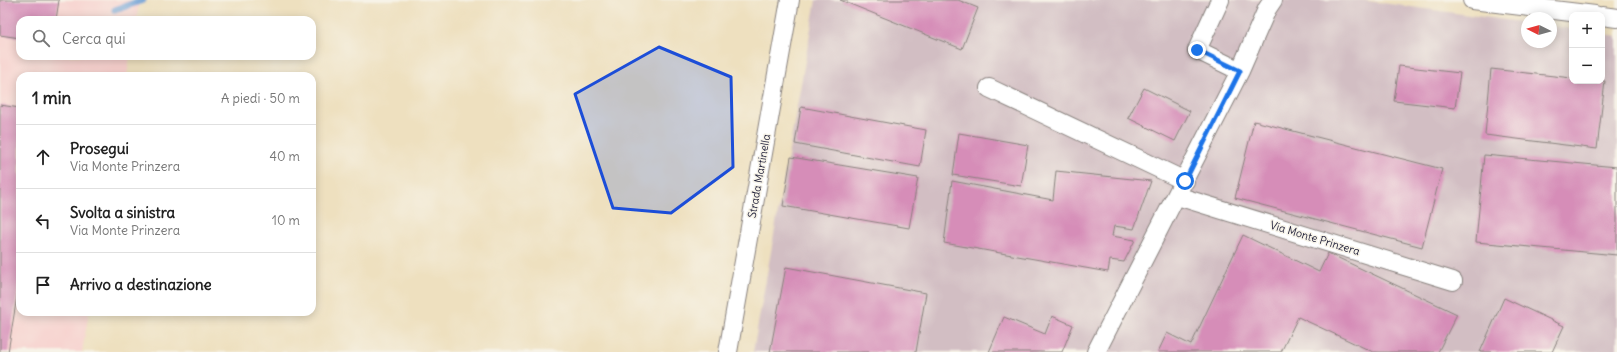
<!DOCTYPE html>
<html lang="it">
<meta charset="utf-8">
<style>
:root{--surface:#fff;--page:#f6f6f6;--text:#222;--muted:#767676;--line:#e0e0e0}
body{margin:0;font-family:Delius,sans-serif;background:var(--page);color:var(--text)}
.controls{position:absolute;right:12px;top:12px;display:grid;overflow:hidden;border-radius:8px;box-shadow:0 2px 10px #0003}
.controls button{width:36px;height:36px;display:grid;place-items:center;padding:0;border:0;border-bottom:1px solid var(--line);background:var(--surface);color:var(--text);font:20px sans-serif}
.compass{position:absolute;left:1521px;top:12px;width:36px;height:36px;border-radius:50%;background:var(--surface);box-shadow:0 2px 10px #0003;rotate:275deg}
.stop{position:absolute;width:12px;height:12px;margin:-9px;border:3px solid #1a73e8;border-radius:50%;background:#fff}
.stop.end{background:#1a73e8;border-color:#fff;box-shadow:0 1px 4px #0008}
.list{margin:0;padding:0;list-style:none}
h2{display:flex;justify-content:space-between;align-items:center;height:52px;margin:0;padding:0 16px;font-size:17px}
h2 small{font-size:13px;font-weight:400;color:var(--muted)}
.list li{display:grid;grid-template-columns:26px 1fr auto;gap:12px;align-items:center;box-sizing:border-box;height:64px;padding:0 16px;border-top:1px solid var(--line)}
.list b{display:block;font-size:15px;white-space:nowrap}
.list p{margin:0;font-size:13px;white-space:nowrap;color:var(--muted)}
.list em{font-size:13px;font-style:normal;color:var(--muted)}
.icon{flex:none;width:22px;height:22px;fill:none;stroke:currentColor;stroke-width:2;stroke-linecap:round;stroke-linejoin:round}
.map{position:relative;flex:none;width:1617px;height:352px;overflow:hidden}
.search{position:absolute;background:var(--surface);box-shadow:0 2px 10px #0003;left:16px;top:16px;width:300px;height:44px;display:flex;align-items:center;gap:10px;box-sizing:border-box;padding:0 14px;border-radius:12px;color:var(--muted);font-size:15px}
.panel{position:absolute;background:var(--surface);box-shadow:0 2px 10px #0003;left:16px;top:72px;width:300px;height:244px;border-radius:12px}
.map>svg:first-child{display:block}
.built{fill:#f7d0cd}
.industrial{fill:#d2bec3}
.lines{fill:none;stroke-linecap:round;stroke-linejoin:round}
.stream{stroke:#699dd5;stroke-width:7}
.building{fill:#d68db8}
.street-casing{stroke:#88817d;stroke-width:20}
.street{stroke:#fff;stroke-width:18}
.route{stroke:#1a73e8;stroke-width:5}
.marked{fill:#1d4ed8;fill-opacity:0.2;stroke:#1d4ed8;stroke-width:3;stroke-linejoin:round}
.labels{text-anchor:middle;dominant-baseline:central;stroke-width:3;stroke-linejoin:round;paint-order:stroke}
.street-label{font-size:11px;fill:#22223b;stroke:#f7f3e8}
</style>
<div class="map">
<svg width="1617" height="352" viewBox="0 0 1617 352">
<rect width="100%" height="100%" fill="#f7f3e8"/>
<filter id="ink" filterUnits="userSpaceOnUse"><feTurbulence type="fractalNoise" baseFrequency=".025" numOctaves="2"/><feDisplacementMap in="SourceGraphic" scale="8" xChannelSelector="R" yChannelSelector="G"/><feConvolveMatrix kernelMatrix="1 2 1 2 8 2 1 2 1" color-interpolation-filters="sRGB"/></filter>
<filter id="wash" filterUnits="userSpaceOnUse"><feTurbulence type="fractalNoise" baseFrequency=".012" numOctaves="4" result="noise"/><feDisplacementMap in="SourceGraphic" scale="16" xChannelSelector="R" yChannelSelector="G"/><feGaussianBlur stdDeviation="0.9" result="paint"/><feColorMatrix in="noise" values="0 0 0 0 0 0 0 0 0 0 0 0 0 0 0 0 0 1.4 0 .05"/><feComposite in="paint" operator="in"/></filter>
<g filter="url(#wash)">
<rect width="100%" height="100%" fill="#eee0bf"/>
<path class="built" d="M0 0H140L136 20H20V56H130L127 76H20V312H89L82 352H0Z"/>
<path class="industrial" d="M816 0H1361L1527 23V42H1551V26L1572 29V81H1602V34L1617 36V352H753Z"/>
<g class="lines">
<path class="stream" d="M115 10 143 0"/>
</g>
<g id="blocks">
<path class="building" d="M0 0H59L56 20H20V38L0 35Z
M840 0H958L978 8 962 49Z
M1399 66 1460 73 1455 108 1394 101Z
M1491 69 1572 78V81H1605L1597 149 1485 135Z
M1144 88 1190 111 1175 141 1128 118Z
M0 105 20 108V278L8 352H0Z
M801 107 926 130 920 167 795 144Z
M1254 121 1442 169 1422 247 1235 198Z
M959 133 1028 145 1021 186 953 175Z
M1484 155 1617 167V255L1476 242Z
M791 157 918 178 909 228 783 206Z
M1056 171 1151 181 1134 229 1114 226 1112 236 1135 240 1124 262 1110 260 1108 272 944 243 952 181 1053 200Z
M1243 235 1319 272 1328 253 1457 314 1438 352H1373L1298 317 1281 352H1158L1167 333 1191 345Z
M786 267 926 293 916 352H770Z
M1504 298 1564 326 1552 352H1480Z
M1052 316 1073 325 1062 352H989L1004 317 1045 334Z"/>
</g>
</g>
<g filter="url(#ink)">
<use href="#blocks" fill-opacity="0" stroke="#88817d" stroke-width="1"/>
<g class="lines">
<g class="street-casing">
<path id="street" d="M1220 0 1197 50 1240 71
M1472 0 1595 15
M1602 16 1617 18
M989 88 1185 181
M1177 196 1453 281
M728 352 790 0
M1096 352 1240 71 1267 9 1273 0"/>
</g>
<use href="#street" class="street"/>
</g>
</g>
<g class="lines" filter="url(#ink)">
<path class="route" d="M1185 181 1240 71 1197 50"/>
</g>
<path class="marked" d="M659 47 731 77 733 167 671 213 613 208 575 94Z"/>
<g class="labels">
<g class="street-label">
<text transform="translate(759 176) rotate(-80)">Strada Martinella</text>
<text transform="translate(1315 238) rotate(17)">Via Monte Prinzera</text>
</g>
</g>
</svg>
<div class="controls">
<button>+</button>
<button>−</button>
</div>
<svg class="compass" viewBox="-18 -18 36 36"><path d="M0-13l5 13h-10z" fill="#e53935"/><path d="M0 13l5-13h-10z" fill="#767676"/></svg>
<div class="stop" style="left:1185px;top:181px"></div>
<div class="stop end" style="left:1197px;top:50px"></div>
<div class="search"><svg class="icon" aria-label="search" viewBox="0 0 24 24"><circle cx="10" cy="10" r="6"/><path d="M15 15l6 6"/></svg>Cerca qui</div>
<section class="panel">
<h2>1 min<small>A piedi · 50 m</small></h2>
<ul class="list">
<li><svg class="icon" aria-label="ahead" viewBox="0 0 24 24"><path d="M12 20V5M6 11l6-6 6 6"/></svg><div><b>Prosegui</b><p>Via Monte Prinzera</p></div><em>40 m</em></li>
<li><svg class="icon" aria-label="left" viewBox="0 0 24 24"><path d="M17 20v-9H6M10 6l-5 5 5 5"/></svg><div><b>Svolta a sinistra</b><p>Via Monte Prinzera</p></div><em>10 m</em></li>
<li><svg class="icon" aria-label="arrive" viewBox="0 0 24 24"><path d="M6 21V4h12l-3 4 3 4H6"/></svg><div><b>Arrivo a destinazione</b></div></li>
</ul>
</section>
</div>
